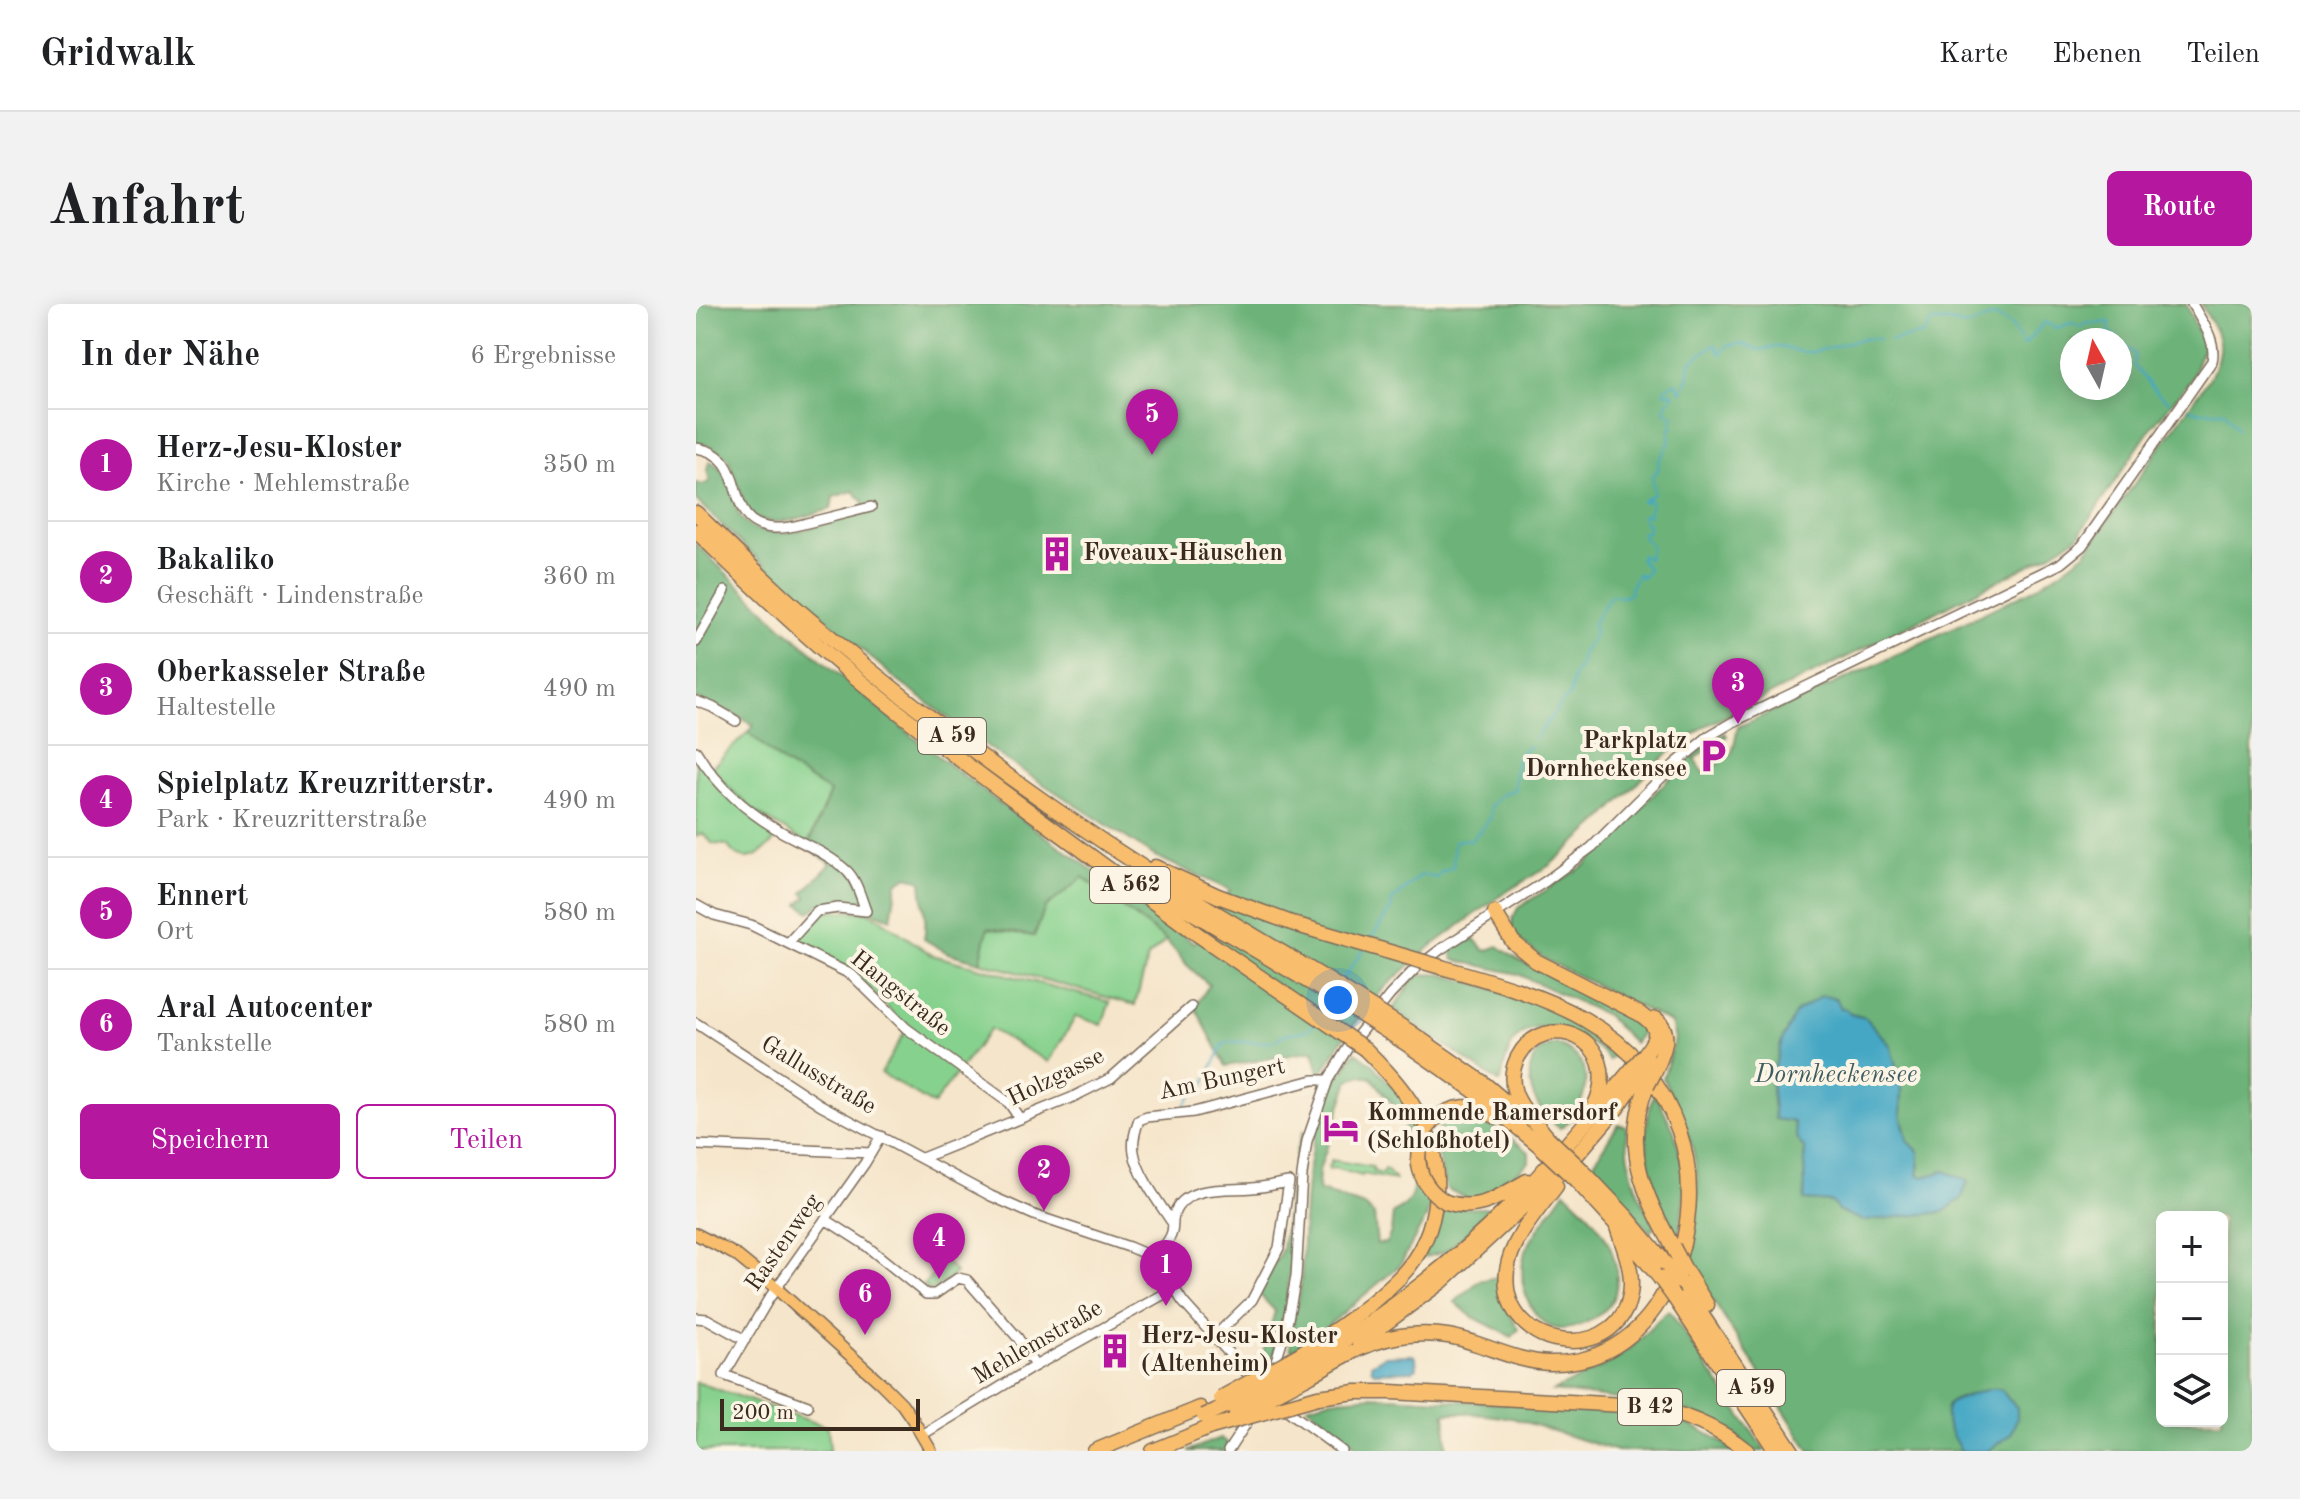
<!DOCTYPE html>
<html lang="de">
<meta charset="utf-8">
<style>
:root{--surface:#fff;--page:#f2f2f2;--text:#202124;--muted:#757577;--line:#e0e0e0;--accent:#b5179e}
body{margin:0;font-family:"Old Standard TT",serif;background:var(--page);color:var(--text)}
.controls{position:absolute;right:24px;bottom:24px;display:grid;overflow:hidden;border-radius:12px;box-shadow:0 4px 20px #0003}
.controls button{width:72px;height:72px;display:grid;place-items:center;padding:0;border:0;border-bottom:2px solid var(--line);background:var(--surface);color:var(--text);font:40px sans-serif}
.compass{position:absolute;left:1364px;top:24px;width:72px;height:72px;border-radius:50%;background:var(--surface);box-shadow:0 4px 20px #0003;rotate:352deg}
.scale{position:absolute;left:24px;bottom:20px;width:200px;box-sizing:border-box;padding-left:8px;border:4px solid #3b2a1e;border-top:0;font-size:22px;line-height:28px;white-space:nowrap;color:#3b2a1e;-webkit-text-stroke:6px #fcf5e5;paint-order:stroke}
.you{position:absolute;left:642px;top:696px;width:28px;height:28px;margin:-20px;border:6px solid #fff;border-radius:50%;background:#1a73e8;box-shadow:0 0 0 12px #1a73e833}
.badge{display:grid;place-items:center;width:52px;height:52px;border-radius:50%;background:var(--accent);color:#fff;font-size:26px;font-weight:700}
.pin{position:absolute;translate:-50% -66px;filter:drop-shadow(0 2px 4px #0008)}
.pin::after{content:'';position:absolute;top:42px;width:28px;height:24px;background:inherit;clip-path:polygon(0 0,100% 0,50% 100%)}
.list{margin:0;padding:0;list-style:none}
h2{display:flex;justify-content:space-between;align-items:center;height:104px;margin:0;padding:0 32px;font-size:34px}
h2 small{font-size:26px;font-weight:400;color:var(--muted)}
.list li{display:grid;grid-template-columns:52px 1fr auto;gap:24px;align-items:center;box-sizing:border-box;height:112px;padding:0 32px;border-top:2px solid var(--line)}
.list b{display:block;font-size:30px;white-space:nowrap}
.list p{margin:0;font-size:26px;white-space:nowrap;color:var(--muted)}
.list em{font-size:26px;font-style:normal;color:var(--muted)}
.actions{display:flex;gap:16px;padding:24px 32px}
.actions a{flex:1;padding:18px 0;border:2px solid var(--accent);border-radius:12px;text-align:center;font-size:28px;color:var(--accent)}
.actions .main{background:var(--accent);color:#fff}
.icon{flex:none;width:44px;height:44px;fill:none;stroke:currentColor;stroke-width:2;stroke-linecap:round;stroke-linejoin:round}
.map{position:relative;flex:none;width:1556px;height:1147px;overflow:hidden;border-radius:12px}
header{display:flex;align-items:center;gap:48px;box-sizing:border-box;height:112px;padding:0 40px;background:var(--surface);border-bottom:2px solid var(--line)}
header strong{font-size:38px}
nav{display:flex;gap:44px;margin-inline-start:auto;font-size:28px}
.intro{display:flex;align-items:center;justify-content:space-between;box-sizing:border-box;height:192px;padding:0 48px}
h1{margin:0;font-size:56px}
.button{padding:20px 36px;border-radius:12px;background:var(--accent);color:#fff;font-size:28px;font-weight:700}
main{display:flex;gap:48px;padding:0 48px}
aside{flex:1;background:var(--surface);border-radius:12px;box-shadow:0 4px 20px #0003}
.map>svg:first-child{display:block}
.green{fill:#87d18e;stroke:#617e56;stroke-width:2}
.forest{fill:#6db379;stroke:#546e4c;stroke-width:2;fill-rule:evenodd}
.water{fill:#44a7c4;stroke:#406871;stroke-width:2}
.lines{fill:none;stroke-linecap:round;stroke-linejoin:round}
.stream{stroke:#44a7c4;stroke-width:2}
.minor-casing{stroke:#7c6b5a;stroke-width:12}
.major-casing{stroke:#7c6b5a;stroke-width:14}
.highway-casing{stroke:#7c6b5a;stroke-width:17}
.minor{stroke:#fff;stroke-width:9}
.major{stroke:#f9be6d;stroke-width:11}
.highway{stroke:#f9be6d;stroke-width:14}
.highway-bridge-casing{stroke:#7c6b5a;stroke-width:17;stroke-linecap:butt}
.highway-bridge{stroke:#f9be6d;stroke-width:14}
.labels{text-anchor:middle;dominant-baseline:central;stroke-width:8;stroke-linejoin:round;paint-order:stroke}
.shield{fill:#fcf5e5;stroke:#75675a;stroke-width:2}
.shield-label{font-size:22px;font-weight:bold;fill:#3b2a1e}
.poi-label{font-size:24px;font-weight:bold;fill:#3b2a1e;stroke:#fcf5e5;text-anchor:start}
.street-label{font-size:24px;fill:#3b2a1e;stroke:#fcf5e5}
.water-label{font-size:26px;font-style:italic;fill:#3f5c60;stroke:#fcf5e5}
</style>
<header>
<strong>Gridwalk</strong>
<nav><a>Karte</a><a>Ebenen</a><a>Teilen</a></nav>
</header>
<div class="intro"><h1>Anfahrt</h1><a class="button">Route</a></div>
<main>
<aside>
<h2>In der Nähe<small>6 Ergebnisse</small></h2>
<ul class="list">
<li><span class="badge">1</span><div><b>Herz-Jesu-Kloster</b><p>Kirche · Mehlemstraße</p></div><em>350 m</em></li>
<li><span class="badge">2</span><div><b>Bakaliko</b><p>Geschäft · Lindenstraße</p></div><em>360 m</em></li>
<li><span class="badge">3</span><div><b>Oberkasseler Straße</b><p>Haltestelle</p></div><em>490 m</em></li>
<li><span class="badge">4</span><div><b>Spielplatz Kreuzritterstr.</b><p>Park · Kreuzritterstraße</p></div><em>490 m</em></li>
<li><span class="badge">5</span><div><b>Ennert</b><p>Ort</p></div><em>580 m</em></li>
<li><span class="badge">6</span><div><b>Aral Autocenter</b><p>Tankstelle</p></div><em>580 m</em></li>
</ul>
<div class="actions"><a class="main">Speichern</a><a>Teilen</a></div>
</aside>
<div class="map">
<svg width="1556" height="1147" viewBox="0 0 1556 1147">
<rect width="100%" height="100%" fill="#fcf5e5"/>
<filter id="ink" filterUnits="userSpaceOnUse"><feTurbulence type="fractalNoise" baseFrequency=".0125" numOctaves="2"/><feDisplacementMap in="SourceGraphic" scale="16" xChannelSelector="R" yChannelSelector="G"/><feConvolveMatrix kernelMatrix="1 2 1 2 8 2 1 2 1" color-interpolation-filters="sRGB"/></filter>
<filter id="wash" filterUnits="userSpaceOnUse"><feTurbulence type="fractalNoise" baseFrequency=".006" numOctaves="4" result="noise"/><feDisplacementMap in="SourceGraphic" scale="32" xChannelSelector="R" yChannelSelector="G"/><feGaussianBlur stdDeviation="1.8" result="paint"/><feColorMatrix in="noise" values="0 0 0 0 0 0 0 0 0 0 0 0 0 0 0 0 0 1.4 0 .05"/><feComposite in="paint" operator="in"/></filter>
<g filter="url(#wash)">
<rect width="100%" height="100%" fill="#f5e5ca"/>
<path class="green" d="M52 428 85 457 134 488 112 540 52 503 15 464Z
M0 453 84 530C70 547 49 568 31 541L17 540 7 529 0 532Z
M387 573 470 636 452 653 439 701 284 658 292 624 338 632 349 604Z
M129 607 170 608 183 614 236 651 414 698 406 721 380 712 353 758 294 725 237 801 185 769 211 724 160 670 96 639 120 610Z
M635 856 677 863V867L682 869H687L688 865 691 866 699 876 667 870 666 872 638 864 633 866 632 862 635 860Z
M250 958 260 969 235 987 227 981Z
M0 1078 132 1123 134 1147H0Z"/>
<path class="forest" d="M0 0H1490L1508 41 1495 76 1457 121 1382 232 1353 251 1141 358 1009 422 971 450 905 516 854 561 807 590 734 643 687 685 646 736 624 772 617 747 530 762 499 703 513 681 491 661 470 636 387 573 349 604 338 632 292 624 284 658 252 649 228 635C232 617 226 596 225 577L212 572 201 579 195 615 171 606 124 600 114 608 103 600 111 593 107 589 135 560 112 543 134 488 85 457 52 428 58 421 38 410 0 395V344L8 328 0 329V240L85 322 220 435 298 495 498 639 534 586 459 552 310 456 202 377 56 250 0 196V179L7 181 14 177 11 166 13 157C26 162 30 173 35 186 38 194 40 209 46 215 70 245 137 217 167 209V197L157 187 137 193 135 205 97 216 77 218 62 215 52 208 32 154 15 142 0 139ZM1376 36H1424V84H1376Z
M1505 0H1556V1147H1292C1310 1132 1321 1130 1321 1104L1311 1094 1285 1087C1277 1092 1260 1093 1254 1099 1242 1111 1259 1138 1268 1147H1114L998 967C992 940 1002 920 1002 893 1003 845 987 815 967 774L979 735 975 719 852 657 825 638 817 626V614L822 604 889 561 996 451 1029 429 1031 432 998 455 1008 469 1036 450 1042 423 1169 366 1336 286 1365 267 1389 249 1515 72C1531 37 1522 31 1505 0ZM1114 699 1170 714 1206 785 1205 810 1211 836 1224 861 1222 871 1227 873 1249 867 1136 898 1109 896C1110 879 1107 863 1109 846L1101 835 1099 818 1079 815 1075 776 1100 708ZM1466 913H1526V1117H1466Z
M778 635 789 647 802 642 821 655 951 722 938 739 910 711 822 670 758 656 754 644Z
M744 670C791 683 839 694 881 719 896 727 909 738 923 748L913 756C898 734 846 711 823 732 811 741 808 765 804 779L697 705 720 671Z
M860 740C870 745 880 749 886 760 896 779 883 814 864 824 842 811 821 771 843 748 847 744 855 742 860 740Z
M660 748 678 761 710 800 720 826 714 833 698 802 676 774 665 772 653 776 623 867 622 886 668 902 678 911 681 940 690 939 695 928 697 909C711 903 717 894 718 879L720 877 734 898 731 912 704 961 628 1025 595 1047C592 1024 603 1003 605 981 609 912 606 839 639 777 641 773 645 771 647 767 653 759 652 756 660 748Z
M959 788 978 827 990 874 984 925 980 933C958 889 939 837 959 788Z
M770 815C800 822 809 829 833 848V858C821 868 797 889 783 894 773 897 760 889 751 885 746 872 735 834 745 822 751 816 762 817 770 815Z
M922 820 930 822C932 867 938 884 959 923L954 928 896 862Z
M607 827 609 829 604 853 598 935 589 1008 577 1054 561 1068 554 1061 567 1048 579 1007 563 990 586 945 600 847Z
M869 887C879 897 891 907 899 918 921 946 935 993 898 1014 889 1020 875 1026 863 1025 833 1020 820 975 829 949 834 934 859 902 869 887Z
M748 904H792L789 913 749 948 726 954Z
M806 972C805 993 811 1008 823 1025L816 1033 775 1012 759 998 783 977Z
M973 1007 1069 1147H1059L1027 1121 976 1102 857 1087C884 1074 912 1062 936 1043 949 1032 959 1016 973 1007Z
M676 1092 939 1107C981 1114 1004 1122 1039 1147H921L816 1114 771 1109H749L751 1147H666L611 1102 633 1096Z
M525 1134 533 1140 528 1147H492Z"/>
<path class="water" d="M1126 692 1140 694 1145 704 1150 705 1154 710 1170 714 1194 741 1206 785 1205 810 1211 836 1223 848 1222 871 1227 873 1249 867 1272 877 1266 894 1247 908 1168 917 1142 907 1136 898 1108 896C1110 879 1107 863 1109 846L1101 835 1098 818 1079 815 1075 776 1086 736 1100 708Z
M717 1051 720 1054 721 1064 716 1067 678 1068 675 1064V1060L689 1052Z
M1294 1085C1304 1084 1306 1084 1310 1092 1313 1097 1318 1099 1321 1104V1114L1315 1130 1292 1147H1266C1258 1137 1244 1112 1253 1100 1255 1097 1288 1086 1294 1085Z"/>
<g class="lines">
<path class="stream" d="M1194 37 1228 30 1236 18H1253L1272 22 1299 12 1315 21 1328 41 1349 18 1360 24 1376 19 1385 23 1390 18 1397 20 1414 18 1413 27 1423 36
M1424 37 1439 50 1438 62 1461 89 1473 98
M1494 105 1504 108 1529 107 1542 125
M839 435 868 396 874 392 878 369 886 360 884 353 899 330 897 319 915 291 927 293 935 289 934 285 942 269 946 274 953 266 944 255 946 251 952 255 955 243 947 232V228H952V221L947 216V210L953 211 955 198 952 195 948 199 946 197 958 190 956 172 961 168 963 160 962 158 973 140 974 125 977 123 975 118 979 112 971 109 968 104 970 99 978 92 974 88 969 89 968 85 980 78 985 88 992 75 994 58 1019 40 1024 50 1033 40 1037 41C1049 36 1049 43 1060 45 1068 47 1076 42 1084 43 1094 45 1105 49 1115 48 1138 45 1160 32 1183 35
M675 634 695 605 696 597 725 571 742 574 744 569 757 563 758 538 769 535 775 537 795 513 794 503 806 490 818 486C821 469 815 450 835 442
M646 677 667 646
M627 708 634 696
M488 802 497 789 503 788 507 783 527 741 533 738H577L589 730 609 727 619 720"/>
</g>
</g>
<g filter="url(#ink)">
<g class="lines">
<g class="minor-casing">
<path id="minor" d="M0 144C58 152 22 221 78 224 91 225 102 221 115 218 135 213 155 208 175 203
M0 338 29 287
M0 397 16 403 40 417
M0 447C20 481 52 509 86 528 108 540 133 550 151 567 161 577 165 594 170 607L142 604 121 607 92 639
M0 601 18 611 55 621 156 671 210 724 313 799 324 815
M0 719 125 801 295 892 338 911 433 943 459 954 487 998 559 1078
M0 841 175 849
M226 854 375 794 415 774 495 703
M129 915 168 940 230 990H239L262 974 271 976 322 1034 339 1062
M475 917C463 899 441 869 438 848 436 837 439 827 443 816L451 813 498 808 617 776H632
M459 954C465 946 474 937 476 928 478 919 475 913 481 904 495 881 533 886 556 884 569 883 581 880 593 878L583 944 556 996 519 1032
M0 1014 11 1015 49 1036
M577 1067 591 1020 600 973 606 871 611 837 632 776 651 745 694 691 720 664 745 645 850 577 896 543 979 460 1013 432 1037 418 1364 260 1386 242 1516 57C1521 36 1506 18 1496 0
M584 1101 646 1147
M112 1102 28 1071 72 996 169 859 185 832
M226 1131 339 1062 479 984
M532 1147 555 1112"/>
</g>
<g class="major-casing">
<path id="major" d="M0 930 40 951 72 977 186 1080 206 1100 217 1116 235 1147"/>
</g>
<g class="highway-casing">
<path id="highway" d="M0 209C39 247 78 286 120 321 244 427 376 522 515 606
M0 227C49 275 99 323 152 367 264 460 384 543 501 630
M459 563 522 592
M440 575 509 616
M799 609 817 638 840 657 944 710C964 724 963 731 949 750
M714 728 786 778 827 813
M708 738 777 786 844 842
M960 765C967 749 977 728 960 715
M951 782C925 844 948 889 977 943
M737 817C756 800 778 799 799 812
M852 834C841 820 825 806 819 789 815 777 816 764 822 753 848 703 929 734 899 801
M887 867 929 911 970 960
M880 876 920 920 964 974
M860 882C842 906 815 936 811 966 801 1053 934 1063 935 979 935 959 926 939 920 920
M750 898C782 909 804 892 831 877
M989 966 1011 1001
M984 978 1096 1147
M978 993 1080 1147
M663 1039 745 978 872 861 921 804 943 773
M601 1052C636 1029 674 1003 704 973 747 928 751 860 720 807 707 784 688 764 669 745
M607 1063C685 1014 759 959 823 893 862 852 899 808 936 765
M613 1072C644 1054 675 1034 713 1031 735 1029 757 1031 778 1039 803 1047 827 1058 854 1059 969 1061 1015 919 983 827 945 718 845 691 745 663
M622 1093 660 1088H695L945 1102C984 1108 1020 1122 1051 1147
M399 1147 504 1104
M457 1147 515 1123"/>
</g>
<use href="#minor" class="minor"/>
<use href="#major" class="major"/>
<use href="#highway" class="highway"/>
<g class="highway-bridge-casing">
<path id="highway-bridge" d="M522 592 601 621 745 663
M515 606 627 673 714 728
M509 616 620 682 708 738
M501 630 669 745
M936 765 949 750
M943 773 954 758
M951 782 960 765
M737 817C713 843 719 880 750 898
M852 834 887 867
M844 842 880 876
M977 943 989 966
M970 960 984 978
M964 974 978 993
M525 1094 601 1052
M540 1110 613 1072
M508 1112 569 1084 607 1063
M515 1123 622 1093"/>
</g>
<use href="#highway-bridge" class="highway-bridge"/>
</g>
</g>
<defs>
<g id="building-bare" transform="scale(2.76)"><path d="M-4-6H4V6H1V3H-1V6H-4ZM-2.5-4.3h1.7v1.8h-1.7ZM.8-4.3h1.7v1.8H.8ZM-2.5-1h1.7V.8h-1.7ZM.8-1h1.7V.8H.8Z" fill="#b5179e" stroke="#fcf5e5" stroke-width="2.5" paint-order="stroke"/></g>
<g id="parking-bare" transform="scale(2.76)"><path d="M-3.5-5.5H1a3.5 3.5 0 0 1 0 7H-1V5.5H-3.5ZM-1-3.4V-.6H.8a1.4 1.4 0 0 0 0-2.8Z" fill="#b5179e" stroke="#fcf5e5" stroke-width="2.5" paint-order="stroke"/></g>
<g id="hotel-bare" transform="scale(2.76)"><path d="M-6-4.5h1.5V1H6V5H4.5V3h-9V5H-6ZM-4 0a1.8 1.8 0 1 1 3.6 0ZM.5 0V-2.5h3Q6-2.5 6 0Z" fill="#b5179e" stroke="#fcf5e5" stroke-width="2.5" paint-order="stroke"/></g>
</defs>
<g fill-rule="evenodd">
<use href="#building-bare" x="361" y="250"/>
<use href="#parking-bare" x="1017" y="452"/>
<use href="#hotel-bare" x="645" y="824"/>
<use href="#building-bare" x="419" y="1047"/>
</g>
<g class="labels">
<g class="shield">
<rect x="222" y="414" width="68" height="36" rx="6"/>
<rect x="394" y="563" width="80" height="36" rx="6"/>
<rect x="1021" y="1066" width="68" height="36" rx="6"/>
<rect x="922" y="1085" width="64" height="36" rx="6"/>
</g>
<g class="shield-label">
<text x="256" y="432">A 59</text>
<text x="434" y="581">A 562</text>
<text x="1055" y="1084">A 59</text>
<text x="954" y="1103">B 42</text>
</g>
<g class="poi-label">
<text x="387" y="250">Foveaux-Häuschen</text>
<text x="991" y="438" text-anchor="end">Parkplatz<tspan x="991" dy="28">Dornheckensee</tspan></text>
<text x="671" y="810">Kommende Ramersdorf<tspan x="671" dy="28">(Schloßhotel)</tspan></text>
<text x="445" y="1033">Herz-Jesu-Kloster<tspan x="445" dy="28">(Altenheim)</tspan></text>
</g>
<g class="street-label">
<text transform="translate(204 690) rotate(39)">Hangstraße</text>
<text transform="translate(122 772) rotate(31)">Gallusstraße</text>
<text transform="translate(360 774) rotate(-26)">Holzgasse</text>
<text transform="translate(526 776) rotate(-12)">Am Bungert</text>
<text transform="translate(88 939) rotate(-55)">Rastenweg</text>
<text transform="translate(342 1039) rotate(-30)">Mehlemstraße</text>
</g>
<g class="water-label">
<text x="1140" y="771">Dornheckensee</text>
</g>
</g>
</svg>
<div class="controls">
<button>+</button>
<button>−</button>
<button><svg class="icon" aria-label="layers" viewBox="0 0 24 24"><path d="M12 4l9 5-9 5-9-5zM3 14l9 5 9-5"/></svg></button>
</div>
<svg class="compass" viewBox="-18 -18 36 36"><path d="M0-13l5 13h-10z" fill="#e53935"/><path d="M0 13l5-13h-10z" fill="#757577"/></svg>
<div class="scale">200 m</div>
<div class="you"></div>
<div class="pin badge" style="left:470px;top:1002px">1</div>
<div class="pin badge" style="left:348px;top:907px">2</div>
<div class="pin badge" style="left:1042px;top:420px">3</div>
<div class="pin badge" style="left:243px;top:975px">4</div>
<div class="pin badge" style="left:456px;top:151px">5</div>
<div class="pin badge" style="left:169px;top:1031px">6</div>
</div>
</main>
